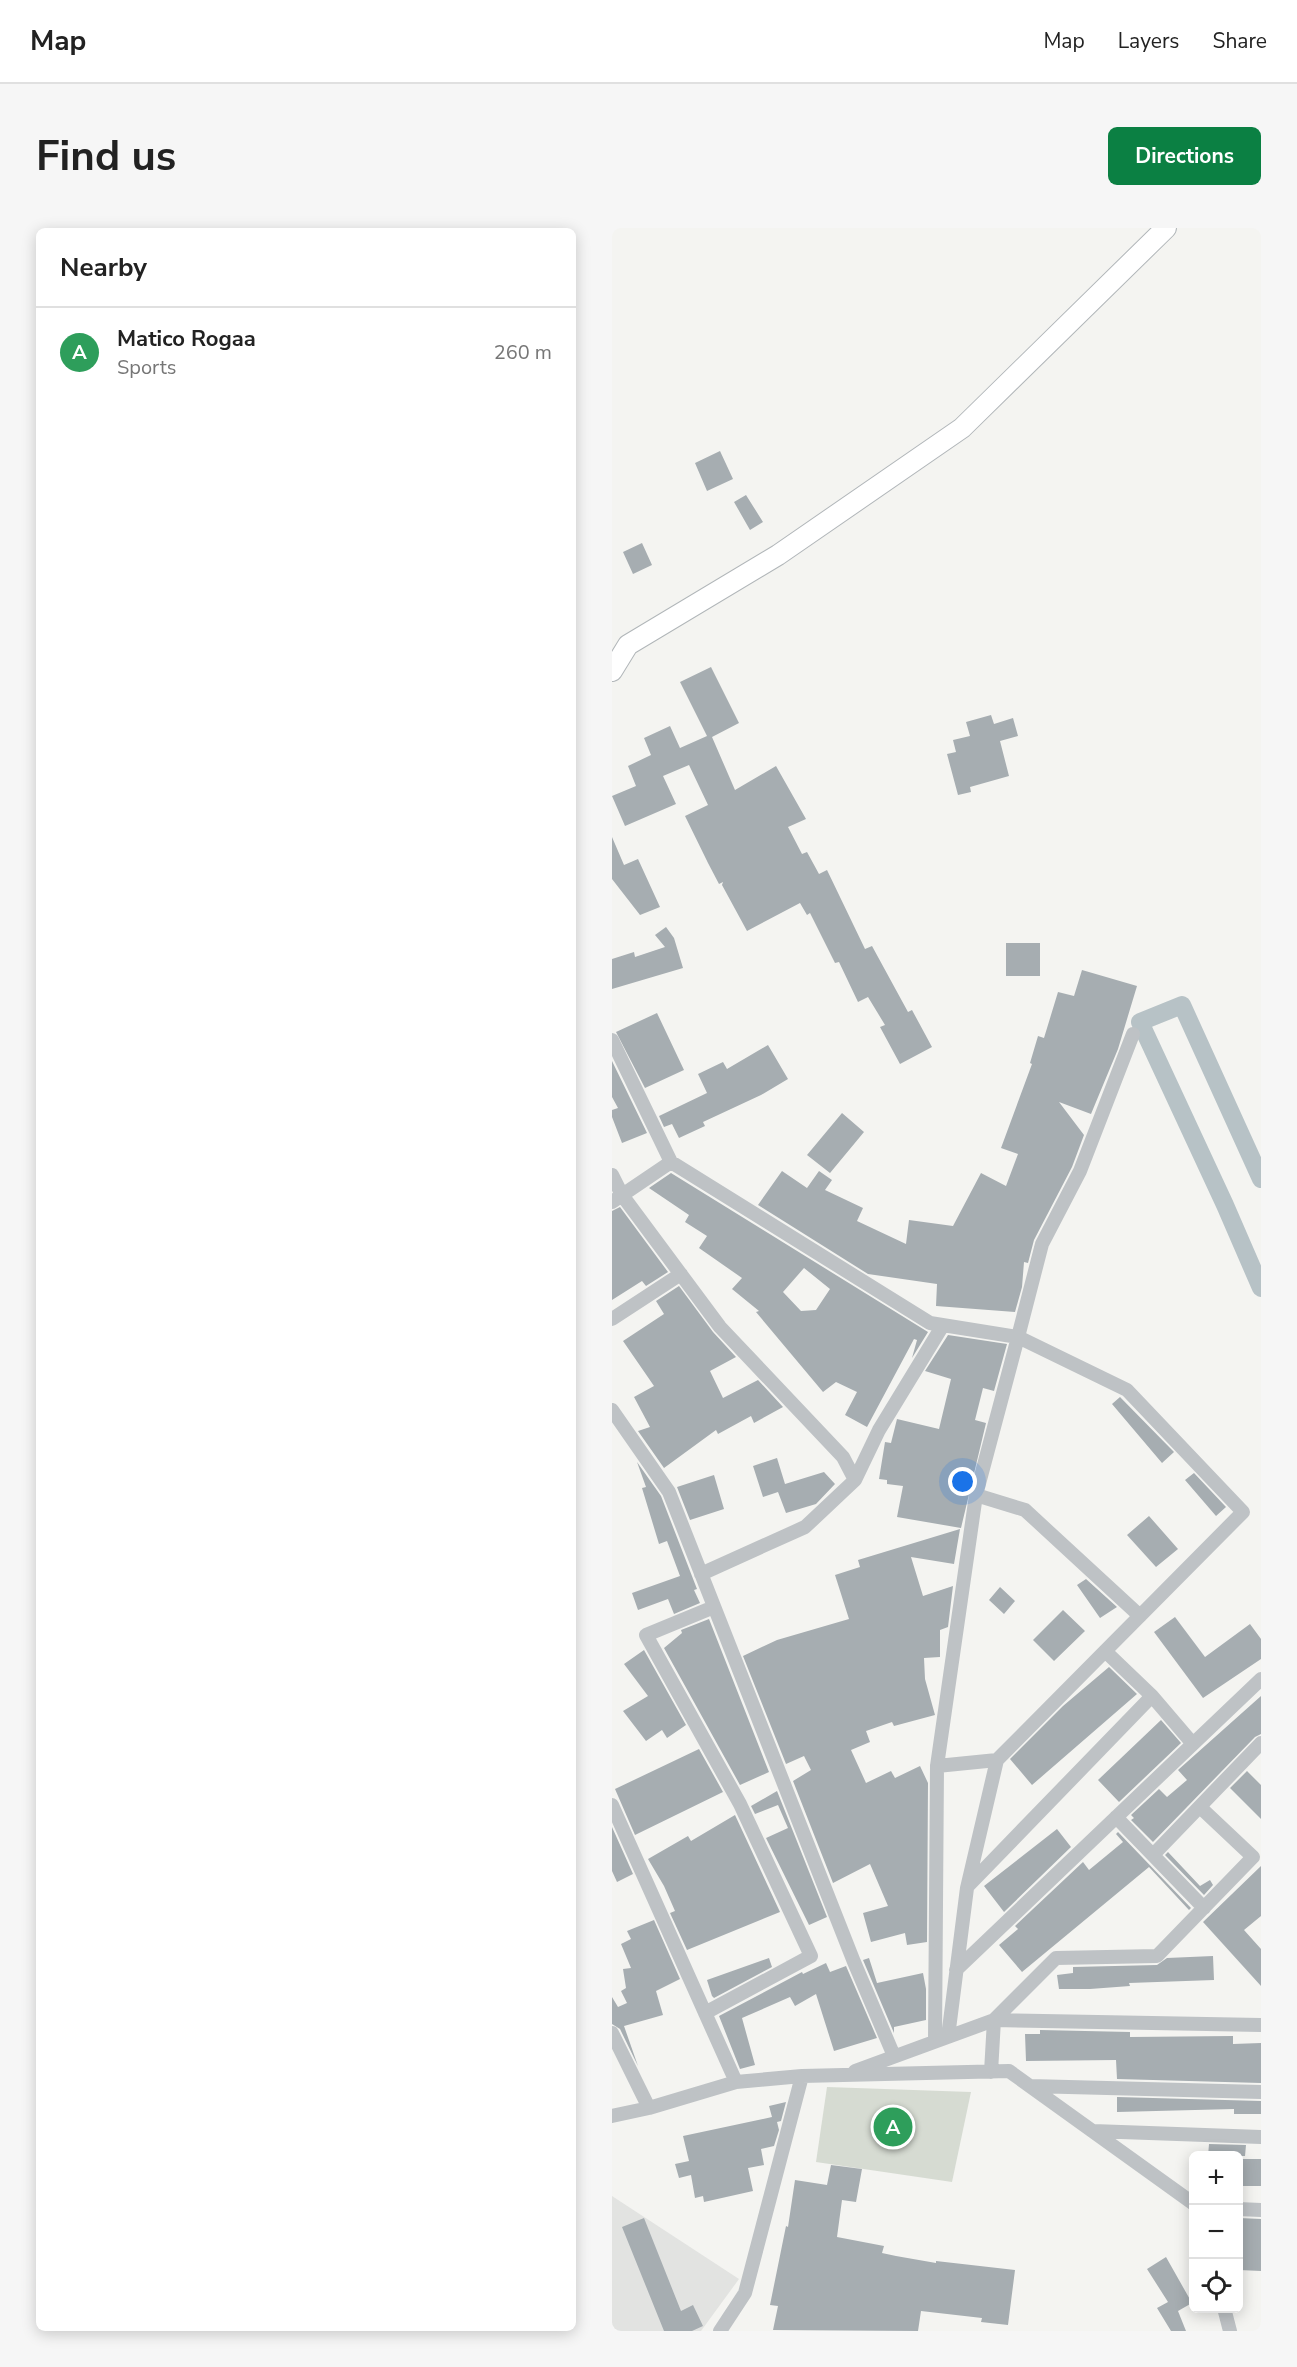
<!DOCTYPE html>
<meta charset="utf-8">
<style>
:root{--surface:#fff;--page:#f6f6f6;--text:#222;--muted:#767676;--line:#e0e0e0;--accent:#0b8043}
body{margin:0;font-family:"Nunito Sans",sans-serif;background:var(--page);color:var(--text)}
.controls{position:absolute;right:18px;bottom:18px;display:grid;overflow:hidden;border-radius:9px;box-shadow:0 3px 15px #0003}
.controls button{width:54px;height:54px;display:grid;place-items:center;padding:0;border:0;border-bottom:2px solid var(--line);background:var(--surface);color:var(--text);font:30px sans-serif}
.you{position:absolute;left:351px;top:1254px;width:21px;height:21px;margin:-15px;border:4px solid #fff;border-radius:50%;background:#1a73e8;box-shadow:0 0 0 9px #1a73e833}
.badge{display:grid;place-items:center;width:39px;height:39px;border-radius:50%;background:var(--accent);color:#fff;font-size:20px;font-weight:700}
.pin{position:absolute;translate:-50% -50%;border:3px solid #fff;box-shadow:0 2px 6px #0006}
.list{margin:0;padding:0;list-style:none}
h2{display:flex;justify-content:space-between;align-items:center;height:78px;margin:0;padding:0 24px;font-size:26px}
h2 small{font-size:20px;font-weight:400;color:var(--muted)}
.list li{display:grid;grid-template-columns:39px 1fr auto;gap:18px;align-items:center;box-sizing:border-box;height:90px;padding:0 24px;border-top:2px solid var(--line)}
.list b{display:block;font-size:22px;white-space:nowrap}
.list p{margin:0;font-size:20px;white-space:nowrap;color:var(--muted)}
.list em{font-size:20px;font-style:normal;color:var(--muted)}
.icon{flex:none;width:33px;height:33px;fill:none;stroke:currentColor;stroke-width:2;stroke-linecap:round;stroke-linejoin:round}
.map{position:relative;flex:none;width:649px;height:2103px;overflow:hidden;border-radius:9px}
header{display:flex;align-items:center;gap:36px;box-sizing:border-box;height:84px;padding:0 30px;background:var(--surface);border-bottom:2px solid var(--line)}
header strong{font-size:28px}
nav{display:flex;gap:33px;margin-inline-start:auto;font-size:21px}
.intro{display:flex;align-items:center;justify-content:space-between;box-sizing:border-box;height:144px;padding:0 36px}
h1{margin:0;font-size:42px}
.button{padding:15px 27px;border-radius:9px;background:var(--accent);color:#fff;font-size:21px;font-weight:700}
main{display:flex;gap:36px;padding:0 36px}
aside{flex:1;background:var(--surface);border-radius:9px;box-shadow:0 3px 15px #0003}
.map>svg:first-child{display:block}
.built{fill:#e2e3e1}
.green{fill:#d6dbd2}
.lines{fill:none;stroke-linecap:round;stroke-linejoin:round}
.canal{stroke:#b7c2c6;stroke-width:18}
.building{fill:#a6adb1;fill-rule:evenodd}
.secondary-casing{stroke:#b1b6b9;stroke-width:22}
.street{stroke:#bec2c5;stroke-width:14}
.secondary{stroke:#fff;stroke-width:20}
</style>
<header>
<strong>Map</strong>
<nav><a>Map</a><a>Layers</a><a>Share</a></nav>
</header>
<div class="intro"><h1>Find us</h1><a class="button">Directions</a></div>
<main>
<aside>
<h2>Nearby<small></small></h2>
<ul class="list">
<li><span class="badge" style="background:#2e9e5b">A</span><div><b>Matico Rogaa</b><p>Sports</p></div><em>260 m</em></li>
</ul>
</aside>
<div class="map">
<svg width="649" height="2103" viewBox="0 0 649 2103">
<rect width="100%" height="100%" fill="#f4f4f1"/>
<path class="built" d="M0 1968 127 2051 89 2103H0Z"/>
<path class="green" d="M215 1859 359 1864 340 1954 204 1934Z"/>
<g class="lines">
<path class="canal" d="M649 951 570 777 528 794 613 977 649 1060"/>
</g>
<path class="building" d="M108 223 121 251 95 263 83 235Z
M134 267 151 294 138 302 122 274Z
M30 315 40 337 21 346 11 324Z
M99 439 127 495 100 509 123 562 164 538 194 591 176 599 190 626 195 624 207 646 215 642 253 721 260 718 296 784 300 782 320 819 288 836 268 799 273 797 256 769 246 774 227 734 223 735 198 685 195 687 188 675 135 703 110 657 111 654 107 656 96 635 73 588 96 577 77 537 51 548 64 576 13 598 0 568 24 558 16 538 39 527 32 510 58 498 68 520 95 508 68 454Z
M379 487 382 496 401 490 406 508 388 513 397 548 358 559 359 564 346 567 335 526 344 524 341 512 358 508 354 494Z
M0 609 12 637 26 631 48 679 28 687 0 651Z
M54 699 62 710 71 740 0 761V731L22 724 23 729 53 719 43 707Z
M394 715H428V748H394Z
M470 742 525 758 506 821 479 886 447 874 472 907 460 939 422 1012 416 1035 412 1034 410 1059 403 1084 324 1078 325 1056 256 1046 146 977 170 943 195 960 207 943 220 952 213 962 251 980 245 993 294 1016 297 992 341 998 369 945 394 958 406 926 389 920 420 836 418 835 426 808 432 810 446 764 462 768Z
M45 785 72 842 33 860 4 804Z
M156 817 176 851 149 867 91 894 93 898 67 910 60 896 52 899 47 888 95 865 86 846 111 834 115 841Z
M0 833 35 905 10 915 0 889V882L6 880 0 869Z
M230 885 252 904 218 945 195 927Z
M59 945 316 1104 300 1130 305 1112 302 1111 255 1199 233 1187 245 1164 224 1154 211 1164 144 1084 147 1083 120 1061 130 1050 87 1020 95 1008 73 994 77 987 37 960ZM192 1040 218 1061 204 1082 189 1083 171 1064Z
M8 979 56 1044 34 1058 30 1053 0 1072V983Z
M67 1058 101 1104 124 1129 98 1143 111 1170 146 1152 171 1179 142 1195 139 1188 106 1206 104 1202 52 1240 26 1203 38 1199 22 1169 42 1158 11 1113 52 1086 44 1073Z
M336 1107 395 1116 382 1163 371 1160 363 1192 374 1195 349 1300 285 1289 291 1258 275 1256V1252L267 1251 273 1214 279 1215 285 1191 327 1201 339 1151 313 1143Z
M508 1169 562 1224 550 1235 500 1176Z
M165 1230 173 1256 212 1244 223 1256 204 1276 174 1285 166 1264 151 1269 141 1238Z
M25 1234 49 1268 85 1361 82 1362 88 1375 62 1386 56 1371 26 1382 20 1365 68 1348 55 1313 47 1316 30 1260 34 1259Z
M582 1245 614 1279 604 1288 573 1252Z
M102 1247 112 1281 78 1292 65 1259Z
M537 1288 566 1321 544 1339 515 1307Z
M348 1301 342 1336 299 1329 311 1368 341 1358 336 1399 328 1402V1429L312 1430 313 1451 323 1487 282 1498 280 1494 254 1503 258 1514 239 1522 254 1555 279 1543 283 1550 308 1538 316 1555 315 1714 295 1717 293 1705 259 1714 251 1685 276 1678 258 1636 221 1655 181 1553 199 1542 192 1528 174 1536 131 1428 165 1412 237 1391 223 1347 248 1339 246 1332Z
M474 1351 505 1379 488 1390 465 1357Z
M388 1359 403 1373 392 1386 377 1372Z
M451 1382 473 1403 442 1433 421 1412Z
M563 1389 593 1429 638 1396 649 1411V1431L591 1470 542 1404Z
M97 1391 157 1544 128 1557 52 1420 70 1405 69 1402Z
M32 1422 74 1497 55 1510 50 1502 34 1513 11 1483 36 1468 12 1436Z
M497 1439 525 1466 420 1557 398 1531 451 1478Z
M649 1468V1506L643 1509 541 1614 519 1592 522 1590 519 1587 547 1561 555 1569 575 1552 566 1542Z
M549 1492 569 1515 507 1574 486 1552Z
M87 1521 111 1564 23 1607 3 1561Z
M635 1543 649 1557V1591L618 1560Z
M165 1563 215 1689 197 1697 154 1610 176 1600 166 1577 143 1586 139 1578Z
M123 1587 168 1684 75 1722 58 1685 63 1683 52 1658 36 1631 76 1608 79 1613Z
M0 1599 21 1646 5 1654 0 1643Z
M445 1601 459 1619 392 1684 372 1658Z
M506 1604 579 1680 577 1682 537 1639 410 1744 387 1717 406 1701 403 1698 471 1634 477 1642 511 1614 504 1606Z
M556 1624 588 1658 598 1652 601 1657 592 1667 553 1627Z
M649 1638V1688L632 1702 649 1721V1758L591 1694Z
M42 1692 68 1751 44 1763 51 1787 12 1798 26 1838 8 1801 0 1796V1769L6 1779 15 1775 9 1763 14 1760 11 1741 19 1740 9 1716 19 1711 15 1703Z
M601 1728 602 1752 517 1755 518 1758 478 1761H447L445 1747 461 1745V1739L545 1737 555 1730Z
M157 1730 160 1739 102 1770 100 1768 95 1752Z
M257 1730 265 1755 311 1745 314 1761V1792L282 1799V1805L251 1732Z
M214 1735 218 1744 234 1738 265 1810 222 1823 204 1766 183 1778 178 1769 130 1790 143 1837 128 1841 107 1788 190 1744 191 1746Z
M428 1802 518 1804V1809L621 1808V1816L649 1815V1855L505 1851 504 1832 414 1833 413 1806H428Z
M505 1869 649 1873V1886H622V1881L505 1884Z
M174 1874 169 1893 165 1894 167 1902 162 1918 149 1921 152 1937 136 1940 141 1963 92 1974 91 1968 83 1970 79 1947 67 1950 63 1936 77 1933 71 1908 160 1889 157 1878Z
M597 1916 634 1917 633 1928H596Z
M627 1931H649V1958H627Z
M219 1937 250 1941 244 1974 230 1972 225 2009 272 2018 270 2025 284 2028 324 2035V2033L403 2042 396 2097 369 2094 370 2090 309 2083 306 2103 161 2102 166 2078 158 2077 174 1998 176 1999 183 1952 215 1957Z
M32 1990 69 2083 81 2077 91 2098 80 2103H52L10 1999Z
M627 1990 649 1991V2043L627 2042Z
M554 2029 580 2075 566 2083 574 2103H559L545 2080 556 2074 535 2041Z"/>
<g class="lines">
<g class="secondary-casing">
<path id="secondary" d="M0 443 16 417 166 327 350 200 554 0"/>
</g>
<path class="street" d="M0 812 59 934 318 1095 406 1109 430 1016 468 943 521 806
M0 947 10 967 108 1099 231 1229 243 1252
M0 974 59 934
M0 1091 69 1046
M0 1182 57 1264 242 1734 282 1828
M364 1267 413 1282 528 1388
M89 1346 193 1299 243 1252 267 1202 331 1097
M493 1423 540 1468 581 1516
M325 1538 385 1532
M0 1577 124 1854
M589 1580 641 1629 545 1728 444 1730 382 1792 649 1797
M504 1589 592 1680
M541 1627 649 1515
M356 1658 540 1468
M344 1742 649 1451
M93 1785 199 1728 128 1576 34 1407 102 1379
M0 1805 37 1880
M323 1813 325 1538 364 1267 406 1109 515 1162 631 1284 385 1532 355 1660 336 1809
M243 1843 382 1792 379 1844
M190 1848 397 1843 582 1976
M418 1858 649 1864
M0 1888 37 1880 124 1854 190 1848 133 2065 108 2103
M481 1903 649 1909
M626 1981 649 1982
M612 2080 618 2103"/>
<use href="#secondary" class="secondary"/>
</g>
</svg>
<div class="controls">
<button>+</button>
<button>−</button>
<button><svg class="icon" aria-label="locate" viewBox="0 0 24 24"><circle cx="12" cy="12" r="6"/><path d="M12 2v4M12 18v4M2 12h4M18 12h4"/></svg></button>
</div>
<div class="you"></div>
<div class="pin badge" style="left:281px;top:1899px;background:#2e9e5b">A</div>
</div>
</main>
